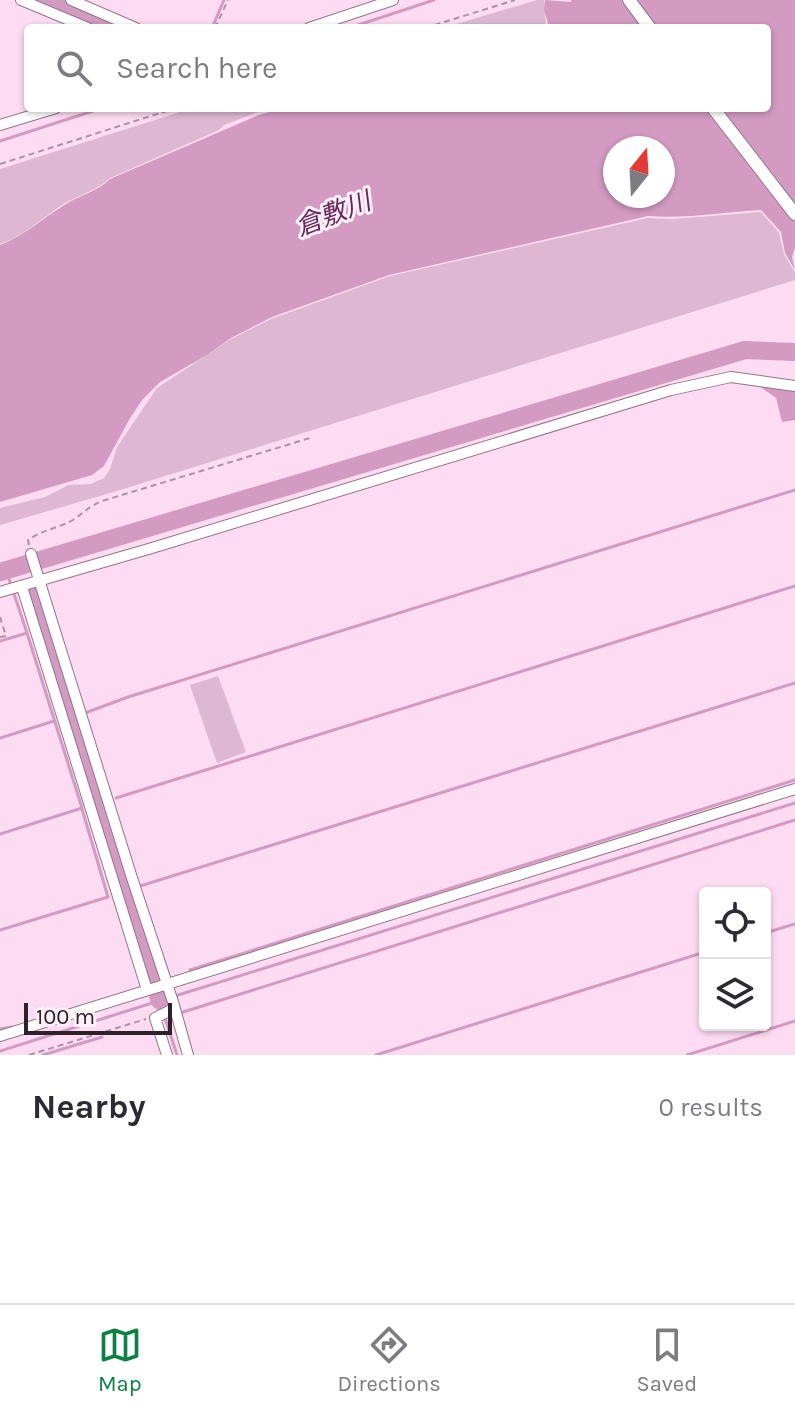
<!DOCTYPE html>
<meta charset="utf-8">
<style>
:root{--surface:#fff;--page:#f7f7f7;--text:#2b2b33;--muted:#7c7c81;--line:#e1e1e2;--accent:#0b8043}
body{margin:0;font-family:Karla,"Noto Sans JP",sans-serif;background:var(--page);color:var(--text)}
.controls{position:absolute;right:24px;bottom:24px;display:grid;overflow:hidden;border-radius:8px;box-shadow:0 2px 6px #0004}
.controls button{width:72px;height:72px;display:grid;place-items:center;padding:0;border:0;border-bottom:2px solid var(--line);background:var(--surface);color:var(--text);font:40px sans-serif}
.compass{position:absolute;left:603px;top:136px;width:72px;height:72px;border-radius:50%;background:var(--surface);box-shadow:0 2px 6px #0004;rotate:18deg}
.scale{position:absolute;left:24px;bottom:20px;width:148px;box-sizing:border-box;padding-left:8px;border:4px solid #2e222a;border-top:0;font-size:22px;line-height:28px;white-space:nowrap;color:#2e222a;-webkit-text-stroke:6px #fdf0f9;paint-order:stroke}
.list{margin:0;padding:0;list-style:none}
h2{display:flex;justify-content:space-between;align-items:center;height:104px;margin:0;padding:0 32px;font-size:34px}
h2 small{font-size:26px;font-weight:400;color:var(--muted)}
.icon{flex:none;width:44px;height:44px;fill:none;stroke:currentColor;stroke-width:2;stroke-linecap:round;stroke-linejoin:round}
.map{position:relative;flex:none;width:795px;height:1055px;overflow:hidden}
.search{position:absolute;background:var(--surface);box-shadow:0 2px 6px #0004;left:24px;right:24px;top:24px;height:88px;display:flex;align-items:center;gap:20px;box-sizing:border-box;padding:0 28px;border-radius:8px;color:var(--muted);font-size:30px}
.sheet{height:248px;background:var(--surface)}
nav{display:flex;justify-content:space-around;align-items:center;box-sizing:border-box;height:112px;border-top:2px solid var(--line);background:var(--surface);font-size:22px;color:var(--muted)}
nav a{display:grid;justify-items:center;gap:4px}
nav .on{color:var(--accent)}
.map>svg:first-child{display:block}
.green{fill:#deb8d2}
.forest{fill:#d39bc2}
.water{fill:#d39ac2;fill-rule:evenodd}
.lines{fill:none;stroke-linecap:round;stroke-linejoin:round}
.stream{stroke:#d39ac2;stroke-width:3}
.river{stroke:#d39ac2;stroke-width:18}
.minor-casing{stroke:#937589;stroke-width:12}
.tertiary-casing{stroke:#937589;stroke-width:14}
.path{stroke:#ac93a4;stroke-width:2;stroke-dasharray:6 4;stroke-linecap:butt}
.minor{stroke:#fff;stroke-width:10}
.tertiary{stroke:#fff;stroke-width:12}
.labels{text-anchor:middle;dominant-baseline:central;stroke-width:6;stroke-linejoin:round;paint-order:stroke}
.water-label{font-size:26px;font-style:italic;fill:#6b285b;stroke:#fdf0f9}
</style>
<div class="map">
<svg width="795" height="1055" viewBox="0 0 795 1055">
<rect width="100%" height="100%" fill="#fddbf2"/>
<path class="green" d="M537 0H544L546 26 443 28Z
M193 108H279L266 109 224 125 219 130 110 178C97 190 80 195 65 203 43 217 24 236 0 244V169Z
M761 212 779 233 784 254 795 273V280L117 491 0 525V508L45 497 69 485 91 484 104 478 110 469 117 447 157 388 231 339 271 319 390 276 648 218 673 219Z
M218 676 246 752 217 763 190 685Z"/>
<path class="forest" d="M755 383 795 389V420L782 422 776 398Z"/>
<path class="water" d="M545 0 571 2V0H795V248L792 257 795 270 785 253 781 232 761 210C724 212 686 219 648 216L389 275 272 317 231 338 207 355 160 382 142 400 129 420 104 466 92 475 0 502V245C24 236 43 218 66 204 81 195 98 191 110 179L259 115 284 108 291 110 299 108H767V28H533L547 27 548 24 544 9ZM615 148H663V196H615Z"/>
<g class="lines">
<path class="stream" d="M212 28 224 0
M349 28 434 0
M0 141 102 108
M0 641 27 633 6 570
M85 713 128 697 795 490
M0 738 54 721
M116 798 795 586
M98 803 102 802
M0 834 82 808 27 633
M140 886 795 683
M126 891 129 890
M0 930 108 897 82 809
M765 933 795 924
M190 970 795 780
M153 979 157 978
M175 996 795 803
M180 1013 795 820
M165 1018 177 1055
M0 1029 12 1027
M0 1051 168 998
M43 1055 102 1037
M376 1055 705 952
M687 1055 795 1021"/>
<path class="river" d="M41 0 106 28
M0 572 745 350 795 352
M31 589 155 983
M158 996 160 1001"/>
<g class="minor-casing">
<path id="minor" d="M21 0 88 28
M71 0 136 28
M309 28 393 0
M0 125 56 108
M31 554 132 878 173 1002 188 1055
M22 587 147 990
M0 592 152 548 671 390 731 377 795 386
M0 1036 795 789
M167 1055 155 1018 173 1009"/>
</g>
<g class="tertiary-casing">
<path id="tertiary" d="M629 0 650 28
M713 108 795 214"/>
</g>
<path class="path" d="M215 28 228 0
M425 28 515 0
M0 164 176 108
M29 545 28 540C42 530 59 528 73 520 83 513 90 506 102 501L310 438
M0 617 6 636 0 637
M29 1055 146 1019"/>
<use href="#minor" class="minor"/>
<use href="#tertiary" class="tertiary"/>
</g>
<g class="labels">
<g class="water-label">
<text transform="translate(333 214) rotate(-21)">倉敷川</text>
</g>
</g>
</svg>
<div class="controls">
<button><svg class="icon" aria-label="locate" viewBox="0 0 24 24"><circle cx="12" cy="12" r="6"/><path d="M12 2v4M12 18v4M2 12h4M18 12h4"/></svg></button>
<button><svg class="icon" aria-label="layers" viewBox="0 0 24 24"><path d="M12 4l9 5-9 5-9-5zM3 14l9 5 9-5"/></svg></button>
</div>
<svg class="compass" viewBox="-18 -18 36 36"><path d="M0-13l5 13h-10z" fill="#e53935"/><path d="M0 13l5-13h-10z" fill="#7c7c81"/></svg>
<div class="scale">100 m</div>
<div class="search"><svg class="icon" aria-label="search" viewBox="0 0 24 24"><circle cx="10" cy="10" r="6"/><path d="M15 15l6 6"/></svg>Search here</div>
</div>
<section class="sheet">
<h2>Nearby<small>0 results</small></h2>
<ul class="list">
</ul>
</section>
<nav>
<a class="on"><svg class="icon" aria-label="map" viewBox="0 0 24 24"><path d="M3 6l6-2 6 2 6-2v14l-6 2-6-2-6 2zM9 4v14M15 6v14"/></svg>Map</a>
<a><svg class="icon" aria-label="directions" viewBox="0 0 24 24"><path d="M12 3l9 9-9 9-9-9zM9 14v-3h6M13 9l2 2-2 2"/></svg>Directions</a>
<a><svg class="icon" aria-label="saved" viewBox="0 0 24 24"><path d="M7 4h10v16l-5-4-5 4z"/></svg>Saved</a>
</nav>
